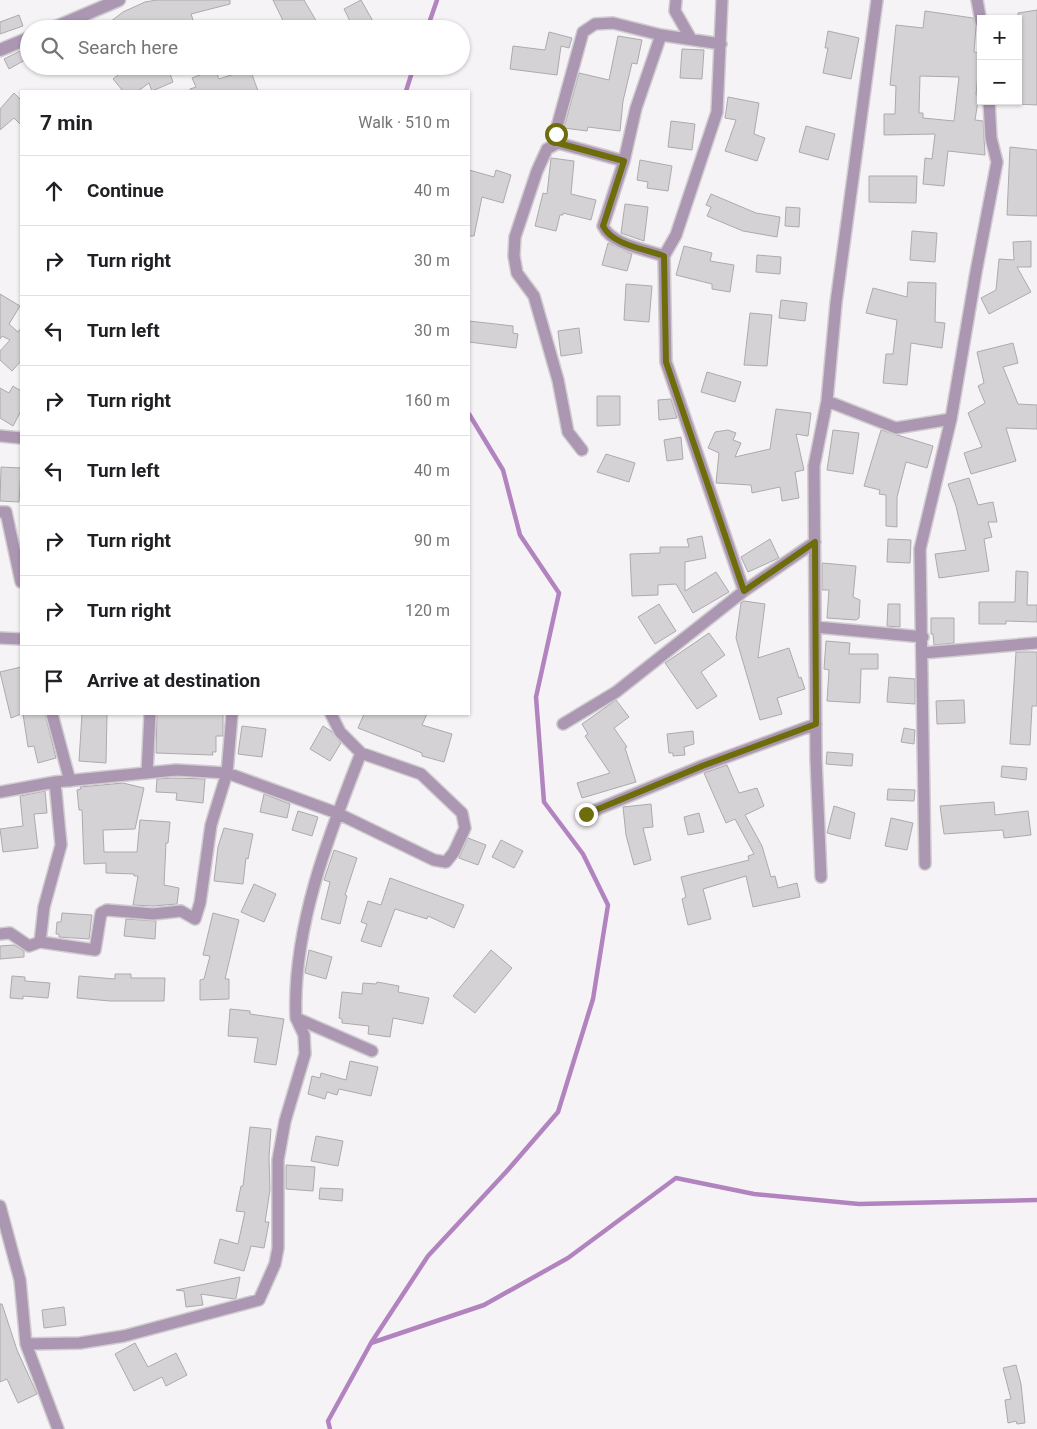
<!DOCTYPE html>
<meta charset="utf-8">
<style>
:root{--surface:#fff;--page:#f2f2f2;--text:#202124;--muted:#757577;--line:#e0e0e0}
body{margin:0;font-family:Roboto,sans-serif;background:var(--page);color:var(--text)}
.controls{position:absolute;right:15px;top:15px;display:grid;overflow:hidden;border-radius:0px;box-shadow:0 1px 4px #0004}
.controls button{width:45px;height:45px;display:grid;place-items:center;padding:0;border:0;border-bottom:1px solid var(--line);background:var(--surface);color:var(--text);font:25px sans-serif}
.stop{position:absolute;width:15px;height:15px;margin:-11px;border:4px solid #6e6d0c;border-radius:50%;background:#fff}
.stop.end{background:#6e6d0c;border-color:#fff;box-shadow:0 1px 5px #0008}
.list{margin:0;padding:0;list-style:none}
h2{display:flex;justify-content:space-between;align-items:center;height:65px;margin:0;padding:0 20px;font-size:21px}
h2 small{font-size:16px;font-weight:400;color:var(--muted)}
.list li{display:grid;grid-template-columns:32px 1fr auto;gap:15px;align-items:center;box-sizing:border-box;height:70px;padding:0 20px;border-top:1px solid var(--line)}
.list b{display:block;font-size:19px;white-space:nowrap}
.list em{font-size:16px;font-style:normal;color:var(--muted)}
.icon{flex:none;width:28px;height:28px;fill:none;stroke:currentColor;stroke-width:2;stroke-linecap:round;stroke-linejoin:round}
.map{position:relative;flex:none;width:1037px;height:1429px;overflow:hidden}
.search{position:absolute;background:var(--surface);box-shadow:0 1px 4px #0004;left:20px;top:20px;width:450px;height:55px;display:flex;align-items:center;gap:12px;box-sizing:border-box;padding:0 18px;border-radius:28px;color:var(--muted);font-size:19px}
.panel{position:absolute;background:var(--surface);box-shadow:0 1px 4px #0004;left:20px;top:90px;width:450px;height:625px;border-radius:0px}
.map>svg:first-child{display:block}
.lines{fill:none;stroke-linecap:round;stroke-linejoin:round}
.stream{stroke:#b284bf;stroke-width:4.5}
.building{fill:#d5d2d5;stroke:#adaaae;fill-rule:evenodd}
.minor-casing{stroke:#d0cdd0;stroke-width:14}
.tertiary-casing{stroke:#d0cdd0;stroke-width:15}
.minor{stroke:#ac97b2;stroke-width:11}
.tertiary{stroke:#ac97b2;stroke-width:12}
.route{stroke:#6e6d0c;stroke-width:6}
</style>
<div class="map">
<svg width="1037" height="1429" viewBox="0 0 1037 1429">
<rect width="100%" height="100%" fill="#f6f3f6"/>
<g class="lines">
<path class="stream" d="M427 29 437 0
M406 91 414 66
M371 1343 484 1305 568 1258 676 1178 754 1194 859 1204 1037 1200
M330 1429 328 1421 371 1343 428 1256 506 1172 558 1112 593 999 608 905 583 854 544 802 536 697 559 593 520 535 503 470 469 414"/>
</g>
<path class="building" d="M157 0H230V4L191 14 196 29H101L123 12 145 2Z
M273 0H304L321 29H287Z
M361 0 374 23 363 29H354L344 9Z
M1037 10V105L1018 104V13Z
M925 11 973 18 976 27 974 52 980 53 976 95H979L975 120 983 121 985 155 948 151 944 186 923 184 925 158 932 159 935 134 884 135V114H895L896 86 890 85 896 25 923 28ZM920 76 959 77 954 121 923 118V113H919Z
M19 15 23 26 0 34V22Z
M828 31 859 38 851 79 823 73 828 48H825Z
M549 32 572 38 569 48 561 46 557 75 510 69 513 46 545 50Z
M618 36 642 40 637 64 632 63 623 101 620 131 588 127 587 131 564 128 579 73 609 80Z
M682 49 704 50 702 79 680 78Z
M20 51 25 60 9 69 4 59Z
M130 66H167L173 82 152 91 149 83 138 91H123L113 79Z
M215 69 219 79 250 69 258 91H190V89L196 87 192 78Z
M14 93 21 100V125L14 118 0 130V109Z
M728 97 759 103 754 134 765 138 757 161 725 151 736 120 725 118Z
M671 121 695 124 692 150 668 147Z
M806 126 835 134 828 160 799 152Z
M1010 147 1037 150V216L1007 215Z
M551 158 574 161 571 194 596 200 591 220 563 213V215H560L556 231 535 226 543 193 547 194Z
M640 160 672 166 668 191 647 188 648 182 637 180Z
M469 170 494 177 496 170 511 175 503 203 482 197 474 236H469Z
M869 176H917L916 203 869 202Z
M711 194 756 213 780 217 777 237 743 231 707 216 711 207 706 205Z
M625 204 648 207 644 241 621 233Z
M786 207 800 208 799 227 785 226Z
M912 231 937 233 935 262 910 260Z
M1031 241V267H1017L1031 292 989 314 981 298 996 290 999 259 1014 260 1013 242Z
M608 243 632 254 627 271 602 265Z
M684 246 712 253 710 261 734 265 730 292 712 289V284L676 275Z
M757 255 781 257 780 274 756 272Z
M908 282 936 283 935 322 945 323 942 348 911 343 907 385 883 383 886 354H893L897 320 866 313 873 288 907 297Z
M626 284 652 286 649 322 624 320Z
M0 294 20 306 9 324 18 332 21 328V361L12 371 0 360V351L10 340 2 336 0 339Z
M781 300 807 303 805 321 779 318Z
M750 313 772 315 767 366 744 365Z
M469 321 513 326V333L518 334 516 348 469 342Z
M579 328 582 353 561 356 558 331Z
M1013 343 1018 363 1003 367 1018 404 1037 405V429L1006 428 1016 461 971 474 964 453 982 447 968 413 985 403 978 386 984 383 977 352Z
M707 372 741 382 735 402 701 392Z
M13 386 21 391V411L13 426 0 418V388L9 393Z
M597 396H620V425L597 426Z
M671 399 677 418 659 420 658 400Z
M776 409 811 413 808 436 796 434 804 470 795 472 799 498 782 501 780 487 752 493 751 485 716 483 719 453 708 448 715 432 728 430 736 433 733 440 741 443 735 457 770 449Z
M833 430 859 433 853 474 827 470Z
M881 430 933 446 927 468 906 462 897 497V527L886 526V495L879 494 880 490 864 486Z
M681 437 683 459 667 461 664 440Z
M606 454 635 463 629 482 597 472Z
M1 467 21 468 19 502 0 501Z
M969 478 978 505 993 502 997 522H988L992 537 984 539 989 571 939 578 935 554 966 550 956 506 948 484Z
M702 536 706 558 685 562V591L716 572 729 592 693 613 676 584 658 585V595L632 596 630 554 660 553V547H689L687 539Z
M770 539 779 558 748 572 741 557Z
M888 539 911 540 910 563 887 562Z
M822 563 856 566 853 597 860 600 859 618 856 620 827 618 829 590H822Z
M1016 571 1028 572 1027 605H1037V622L1006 621V624H979V602H1015Z
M744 601 765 604 758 658 789 648 799 678 801 677 805 689 777 698 782 714 760 720 736 638 741 603Z
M659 604 676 631 655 644 638 617Z
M888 604H900V627L887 626Z
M931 618H954V643L934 645 933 634H931Z
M709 633 725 655 701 672 717 696 697 709 665 663Z
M826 641 850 643 849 654H878V669H861L860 703 827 701 829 670 824 669Z
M1016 652H1037V706H1032L1030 745 1010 744Z
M21 667V714L11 718 0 672Z
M889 677 915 679V704L887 702Z
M616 700 629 717 614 728 627 747 625 748 636 782 582 798 577 783 610 773 585 736 588 734 582 724Z
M964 700 965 723 937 724 936 701Z
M23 714H45L56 758 38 763 34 746 28 747Z
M82 714H107L106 763 79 761Z
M157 714H223V736H216V752H212L213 755 156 753Z
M364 714H427L422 725 452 734 444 762 422 756V753L358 728Z
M242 726 266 729 262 757 238 754Z
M323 726 331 731 341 743 330 761 310 749Z
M904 728 915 730 914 744 901 742Z
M693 731 694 744 684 747 685 755 673 756V753H669L667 734Z
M827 752 853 754 852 766 826 764Z
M727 765 739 793 757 788 764 806 745 815 762 846 771 877 775 876 778 888 797 883 800 897 753 907 746 876 703 889 711 919 688 925 682 899 686 897 681 877 749 860 748 856 754 854 735 819 726 823 704 773Z
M1002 766 1027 768 1026 780 1001 777Z
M173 778 205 779 203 803 176 800 177 793 156 792 157 779Z
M123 783 144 788 135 829 103 830 104 852H137L140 820 170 822 168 843H166L164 885 179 888 177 904 153 906 133 905 138 876H134V874L106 873V863L84 864 82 810H79L77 790 81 789 80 787Z
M888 789 915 790 914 801 887 800Z
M45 791 47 813 34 814 38 848 3 852 0 829 23 826 20 796Z
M264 794 290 804 287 818 260 812Z
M994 802 995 815 1028 811 1031 835 1004 838 1003 830 944 834 940 806Z
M651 804 653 827 643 828 651 860 634 865 626 835 623 807Z
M834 806 855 813 850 839 827 833Z
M298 811 318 817 312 836 292 830Z
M699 813 704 832 688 835 684 817Z
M891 818 913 823 907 850 885 846Z
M224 828 253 834 248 859 246 858 243 884 214 881 218 847Z
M468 838 486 845 478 865 459 858Z
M501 840 523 851 514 868 492 857Z
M334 850 357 858 345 895 347 896 340 924 321 919 330 882 324 880Z
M390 878 464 905 454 928 428 916 427 919 395 909 381 947 361 941 367 924 361 922 368 901 381 905Z
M254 884 276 894 264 922 241 912Z
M62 913 92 915 89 939 59 937V934H56L57 922H61Z
M213 913 239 920 225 979H229V999L200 1000V980L204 979 210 956 203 955Z
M126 919 156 921 155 939 124 936Z
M14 945 24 951V957L0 959V946Z
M309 950 332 957 326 979 305 973Z
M491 950 512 968 475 1013 453 996Z
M115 974H131V978H165L164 1001H110L77 998 79 976 115 979Z
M12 976 25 977V981L50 983 48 998 23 996V999L10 998Z
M377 982 399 986 398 992 429 998 423 1024 393 1018 390 1037 368 1034 369 1026 342 1023V1019L339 1018 342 992 362 994 363 983 376 984Z
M230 1009 250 1011V1014L284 1019 276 1065 254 1062 258 1038 228 1036Z
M350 1061 378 1067 371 1096 339 1089 337 1095 327 1092 325 1099 308 1094 312 1076 320 1078 321 1073 346 1080Z
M250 1127 271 1129 269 1157 270 1190 265 1222H269L264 1248 251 1246 244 1271 214 1263 220 1239 238 1244 245 1212 236 1211 241 1186H243Z
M316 1136 343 1141 338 1166 311 1161Z
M286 1165 315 1167 313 1191 286 1189Z
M320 1188 343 1189 342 1201 319 1199Z
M240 1277 236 1298 234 1299 201 1294 203 1305 186 1307 184 1291 176 1290Z
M0 1304H2L17 1350 37 1394 18 1403 7 1379 0 1382Z
M64 1307 66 1325 44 1328 42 1310Z
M135 1343 148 1367 176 1353 187 1375 166 1386 162 1377 134 1391 115 1354Z
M1016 1365 1021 1384 1025 1423 1017 1424 1016 1421 1008 1423 1005 1400 1011 1399 1003 1368Z"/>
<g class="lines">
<g class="minor-casing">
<path id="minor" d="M676 0 675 11 691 39
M722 0 717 112 676 235 664 256 666 362 744 591
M977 0 981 22
M661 35 636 108 624 161 603 226C612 245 645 249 664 256
M558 143 547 149 537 171 515 237 514 256 517 273 534 296 558 380 568 432 582 450
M624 161 558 143 555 134 583 32 595 24 613 23 661 35 721 44
M827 401 896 428 951 419 976 272 997 162 991 138 989 101
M0 436 21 438
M0 512H6L21 582
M816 627 923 637
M0 638 21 639
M923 653 1037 643
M52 714 70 781
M563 724 616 692 744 591 815 542
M361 753C329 834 292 929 296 1018L372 1051
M147 773 150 714
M0 792 55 782 176 770 227 773 337 813 434 860 446 862 454 852 465 828 462 813 421 774 361 753 340 732 331 714
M586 814 702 766 816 724
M925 864 920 549 951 419
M821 877 816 759 814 466 827 401 836 303 877 0
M0 934 10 933 29 946 40 942 95 950 101 913 107 910 153 914 181 911 195 919 200 903 211 825 227 773 232 714
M40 942 44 907 61 845 55 782
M0 1206 20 1280 26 1344 58 1429
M26 1344 80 1343 124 1336 259 1300 275 1264 278 1248V1160L285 1121 305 1054 304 1035 296 1018"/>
</g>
<g class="tertiary-casing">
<path id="tertiary" d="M51 29 119 0
M0 50 29 38"/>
</g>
<use href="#minor" class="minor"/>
<use href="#tertiary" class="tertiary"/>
</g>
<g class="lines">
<path class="route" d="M556 134 558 143 624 161 603 226C612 245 645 249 664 256L666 362 744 591 815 542 816 724 702 766 586 814"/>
</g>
</svg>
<div class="controls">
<button>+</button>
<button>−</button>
</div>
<div class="stop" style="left:556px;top:134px"></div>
<div class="stop end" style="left:586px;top:814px"></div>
<div class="search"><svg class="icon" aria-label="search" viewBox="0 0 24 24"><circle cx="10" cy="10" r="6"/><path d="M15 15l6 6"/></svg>Search here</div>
<section class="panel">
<h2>7 min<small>Walk · 510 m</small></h2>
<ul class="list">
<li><svg class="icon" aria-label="ahead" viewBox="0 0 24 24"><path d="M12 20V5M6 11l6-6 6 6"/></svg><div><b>Continue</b></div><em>40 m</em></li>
<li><svg class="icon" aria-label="right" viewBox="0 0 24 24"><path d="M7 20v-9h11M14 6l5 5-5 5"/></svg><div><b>Turn right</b></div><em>30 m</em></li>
<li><svg class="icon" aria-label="left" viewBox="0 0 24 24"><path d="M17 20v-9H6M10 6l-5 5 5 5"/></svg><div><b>Turn left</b></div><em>30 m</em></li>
<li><svg class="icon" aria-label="right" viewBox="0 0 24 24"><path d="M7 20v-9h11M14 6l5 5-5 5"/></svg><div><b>Turn right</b></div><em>160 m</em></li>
<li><svg class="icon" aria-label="left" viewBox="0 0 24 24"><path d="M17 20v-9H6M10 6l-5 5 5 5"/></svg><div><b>Turn left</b></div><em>40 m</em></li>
<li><svg class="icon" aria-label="right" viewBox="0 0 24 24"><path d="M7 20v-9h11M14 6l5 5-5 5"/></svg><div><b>Turn right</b></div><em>90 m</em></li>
<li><svg class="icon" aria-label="right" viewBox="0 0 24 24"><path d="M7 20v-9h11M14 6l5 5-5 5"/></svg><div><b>Turn right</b></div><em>120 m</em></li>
<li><svg class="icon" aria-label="arrive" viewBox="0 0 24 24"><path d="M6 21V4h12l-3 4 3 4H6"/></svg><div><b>Arrive at destination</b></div></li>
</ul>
</section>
</div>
